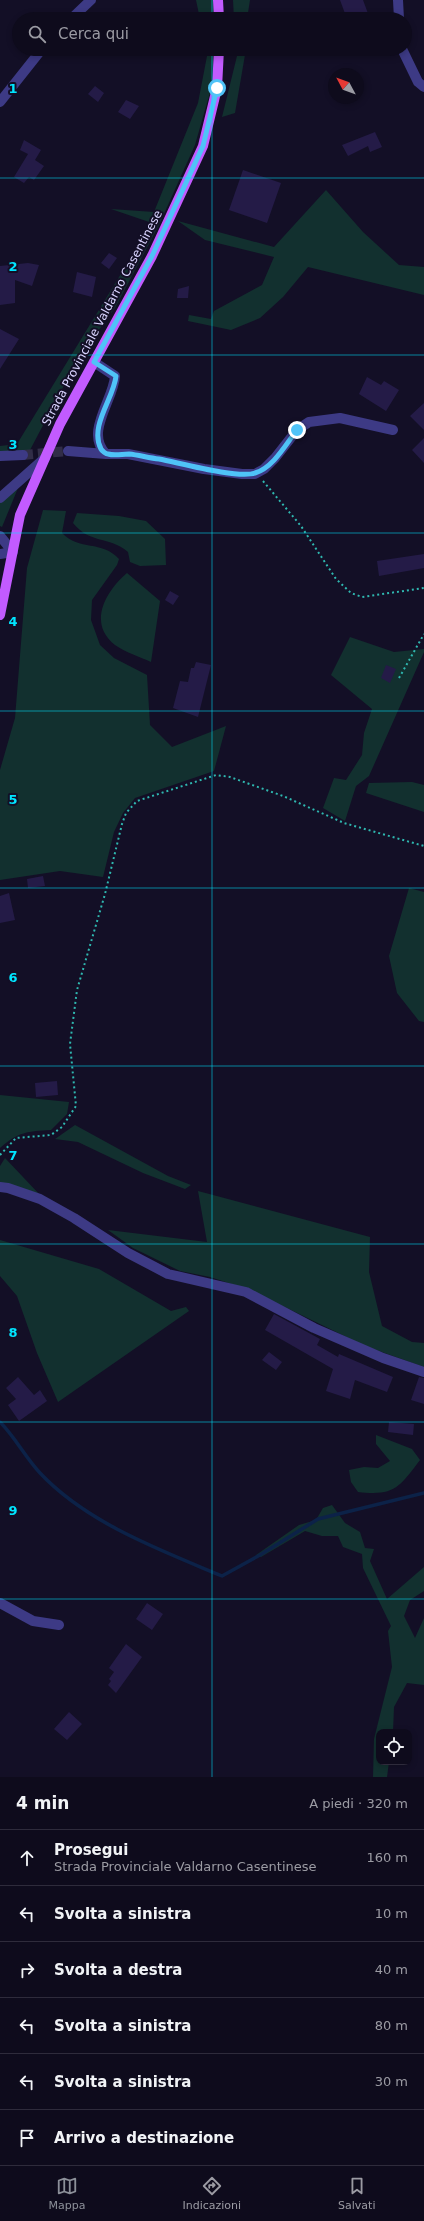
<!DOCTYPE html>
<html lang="it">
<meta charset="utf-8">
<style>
:root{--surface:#0e0b1c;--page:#1c1929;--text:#f1f3f6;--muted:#9b9ba3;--line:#2e2b3b;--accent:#8c9099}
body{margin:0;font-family:"DejaVu Sans",sans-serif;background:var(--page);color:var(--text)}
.controls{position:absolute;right:12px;bottom:12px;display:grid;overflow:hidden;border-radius:8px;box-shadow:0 2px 6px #0003}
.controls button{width:36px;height:36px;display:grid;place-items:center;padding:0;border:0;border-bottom:1px solid var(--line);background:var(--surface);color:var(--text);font:20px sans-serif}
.compass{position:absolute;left:328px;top:68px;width:36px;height:36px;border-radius:50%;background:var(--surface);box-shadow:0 2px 6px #0003;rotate:311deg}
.stop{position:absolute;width:12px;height:12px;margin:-9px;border:3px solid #4fc3f7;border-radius:50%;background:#fff}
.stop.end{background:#4fc3f7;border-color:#fff;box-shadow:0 1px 4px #0008}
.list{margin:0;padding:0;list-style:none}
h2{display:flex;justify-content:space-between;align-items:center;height:52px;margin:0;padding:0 16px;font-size:17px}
h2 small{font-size:13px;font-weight:400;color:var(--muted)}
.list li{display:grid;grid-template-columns:26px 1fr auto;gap:12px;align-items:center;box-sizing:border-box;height:56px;padding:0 16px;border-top:1px solid var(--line)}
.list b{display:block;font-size:15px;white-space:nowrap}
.list p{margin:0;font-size:13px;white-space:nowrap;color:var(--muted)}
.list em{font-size:13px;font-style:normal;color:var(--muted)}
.icon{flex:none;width:22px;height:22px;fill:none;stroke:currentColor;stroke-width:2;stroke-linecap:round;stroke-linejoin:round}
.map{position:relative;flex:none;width:424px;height:1777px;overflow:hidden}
.search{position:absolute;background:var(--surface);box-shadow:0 2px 6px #0003;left:12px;right:12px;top:12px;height:44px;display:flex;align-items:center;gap:10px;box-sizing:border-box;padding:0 14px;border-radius:22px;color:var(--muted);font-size:15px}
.sheet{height:388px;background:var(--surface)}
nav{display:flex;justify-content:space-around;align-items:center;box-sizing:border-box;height:56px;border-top:1px solid var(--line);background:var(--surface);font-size:11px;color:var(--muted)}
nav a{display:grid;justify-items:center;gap:2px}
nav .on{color:var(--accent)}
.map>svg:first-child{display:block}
.green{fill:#12302f}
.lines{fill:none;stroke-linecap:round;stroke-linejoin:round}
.stream{stroke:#0c2248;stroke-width:3.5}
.building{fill:#241b47}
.minor-tunnel{stroke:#312d47;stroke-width:10;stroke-dasharray:10 5;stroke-linecap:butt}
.path{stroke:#2fb8b0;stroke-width:2;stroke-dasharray:2 3;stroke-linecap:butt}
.minor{stroke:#3d3a85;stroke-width:10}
.major{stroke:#c25bff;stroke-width:10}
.route{stroke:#4fc3f7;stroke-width:5}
.grid{fill:none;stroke:#00e5ff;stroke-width:1;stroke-opacity:0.55}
.labels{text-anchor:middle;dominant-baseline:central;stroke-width:4;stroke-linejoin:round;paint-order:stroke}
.street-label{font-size:12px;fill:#d9d4ff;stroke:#130f26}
.grid-label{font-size:13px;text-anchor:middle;font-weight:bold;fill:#00e5ff;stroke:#130f26;stroke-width:4;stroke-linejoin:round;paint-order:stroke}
</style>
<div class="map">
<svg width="424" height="1777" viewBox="0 0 424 1777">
<rect width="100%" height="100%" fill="#130f26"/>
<path class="green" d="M196 0H213L215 19H200Z
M233 0H250L247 19H234Z
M206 49H214L211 89 195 145 159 225 115 308 79 357 30 450 0 452V446L17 444 152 223 111 209 154 212 198 103 207 56Z
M236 49H246L235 113 222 117 237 56Z
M326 190 363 232 399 265 424 267V295L308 267 283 297 260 318 231 330 188 321 189 315 211 319 214 311 262 285 274 257 205 240 178 221 274 247Z
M18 488 2 527 0 526V503Z
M43 510 66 511 62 533C79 551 102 540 119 559L117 565 92 600 91 620 100 645 114 658 147 675 150 725 172 747 226 726 214 771 135 798 123 813 114 832 103 877 60 871 0 880V770L15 718 27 568Z
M77 513 119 516 146 521 165 539 166 565 140 566 130 562 128 552C108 535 91 545 73 523Z
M127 573 160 601 151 662C140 657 125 652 115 645 87 623 106 591 127 573Z
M350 637 394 652 424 649V652L369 776 356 786 345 821 323 808 334 778 346 780 362 755 364 733 372 709 331 675Z
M412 782 424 785V812L366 793 369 783Z
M409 888 424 892V1022L419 1021 397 993 389 956Z
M0 1095 69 1102 67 1114 51 1130C28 1131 18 1132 0 1148Z
M75 1125 168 1176 191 1185 185 1189 143 1173 78 1142 55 1139Z
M5 1158 40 1195 0 1183V1166Z
M198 1191 370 1237 369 1272 382 1326 412 1342 424 1343V1367L365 1346 250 1290 210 1277 180 1271 133 1248 108 1230 207 1242Z
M0 1240 99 1269 171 1311 186 1307 189 1311 58 1402 37 1353 17 1296 0 1276Z
M376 1435 412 1449 420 1460C399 1488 394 1496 358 1492L351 1482 349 1470 364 1467 378 1468 390 1461 376 1444Z
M332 1505 345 1523 360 1532 365 1548 374 1549 370 1561 387 1599 424 1567V1591L410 1600 404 1616 415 1638 424 1618V1685L407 1683 394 1707 393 1732H379V1762H389L387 1777H373L374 1739 392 1667 388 1631 391 1626 363 1568 362 1554 343 1547 338 1536H322L305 1531 261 1557 256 1555 299 1525 316 1520 323 1508Z"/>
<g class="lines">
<path class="stream" d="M0 1422C15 1437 25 1457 40 1473 87 1523 160 1550 222 1576L260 1555 318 1519 424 1493"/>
</g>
<path class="building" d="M340 0H363L370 19H347Z
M95 86 104 93 98 102 88 94Z
M126 100 139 106 130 119 118 112Z
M375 132 382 147 370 152 368 146 348 156 342 145Z
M24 140 41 150 35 160 44 166 34 180 29 177 24 183 14 177 28 154 20 150Z
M243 170 281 183 267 223 229 210Z
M109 253 117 258 109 269 101 263Z
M28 263 39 265 32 286 15 280V303L0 305V266Z
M77 272 96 277 92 297 73 292Z
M189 286 188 298H177L178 289Z
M0 329 19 339 0 369Z
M367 377 381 385 384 381 399 390 386 411 359 394Z
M424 403V430L410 416Z
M424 438V463L412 450Z
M424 554V568L379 576 377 561Z
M170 591 179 596 173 605 165 600Z
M196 662 211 665 198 717 173 708 180 681 188 682 191 668H194Z
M386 665 396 669 390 683 381 678Z
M43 876 45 886 28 888 27 879Z
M9 893 15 920 0 923V896Z
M57 1081 58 1095 36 1097 35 1083Z
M274 1314 320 1339 317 1345 338 1357 339 1354 393 1377 387 1392 355 1380 350 1399 326 1391 333 1369 265 1330Z
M269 1352 282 1362 276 1370 262 1360Z
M18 1377 34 1395 40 1390 47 1401 19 1421 8 1405 16 1399 6 1388Z
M419 1377 424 1378V1404L411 1400Z
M389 1422 414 1424 413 1435 388 1432Z
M147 1603 163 1614 152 1630 136 1619Z
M126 1644 142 1657 116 1693 108 1685 111 1681 109 1679 114 1672 109 1668Z
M69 1712 82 1724 67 1740 54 1729Z"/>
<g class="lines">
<path class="minor-tunnel" d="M23 455 68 451"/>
<path class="path" d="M263 481 301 526 336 579 351 593 362 597 424 588
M399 678 424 634
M0 1155 16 1138 51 1135 62 1127 76 1106 70 1044 77 990 105 894 122 824 126 813 137 801 216 775 230 777 283 796 344 823 424 846"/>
<path class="minor" d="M398 0 399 19
M71 19 91 0
M402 49 418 82 424 87
M0 102 42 49
M94 362 115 376C114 399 84 433 106 454H128L204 469 242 474H255L264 469 275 458 297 430 309 422 340 418 393 430
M68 451 106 454
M0 456 23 455
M0 498 45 458
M0 536 13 552 0 554
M0 1187 8 1188 40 1199 74 1218 128 1253 168 1274 246 1292 314 1328 383 1358 424 1372
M0 1603 33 1621 59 1625"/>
<path class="major" d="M218 0 219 19
M0 615 20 515 60 424 152 256 203 146 217 88 219 49"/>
</g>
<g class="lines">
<path class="route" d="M217 88 203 146 152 256 94 362 116 376C114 398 89 426 101 449 102 451 106 454 108 454 115 456 122 454 129 454 139 455 149 458 159 459 180 463 238 479 255 473 273 468 286 444 297 430"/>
</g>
<path class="grid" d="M212 0V19M212 49V1777M0 178H424M0 355H424M0 533H424M0 711H424M0 888H424M0 1066H424M0 1244H424M0 1422H424M0 1599H424"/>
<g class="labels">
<g class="street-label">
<text transform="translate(102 318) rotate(-62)">Strada Provinciale Valdarno Casentinese</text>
</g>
</g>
<g class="grid-label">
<text x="13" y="93">1</text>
<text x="13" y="271">2</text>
<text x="13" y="449">3</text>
<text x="13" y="626">4</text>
<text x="13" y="804">5</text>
<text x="13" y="982">6</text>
<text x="13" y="1160">7</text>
<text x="13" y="1337">8</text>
<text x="13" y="1515">9</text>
</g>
</svg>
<div class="controls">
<button><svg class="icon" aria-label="locate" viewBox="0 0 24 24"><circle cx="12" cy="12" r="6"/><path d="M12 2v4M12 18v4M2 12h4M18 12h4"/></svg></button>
</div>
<svg class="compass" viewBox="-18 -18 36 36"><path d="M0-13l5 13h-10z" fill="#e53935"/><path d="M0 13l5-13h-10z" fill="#9b9ba3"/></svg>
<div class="stop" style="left:217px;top:88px"></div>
<div class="stop end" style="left:297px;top:430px"></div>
<div class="search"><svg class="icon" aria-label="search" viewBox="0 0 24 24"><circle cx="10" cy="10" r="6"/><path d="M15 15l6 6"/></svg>Cerca qui</div>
</div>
<section class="sheet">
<h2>4 min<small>A piedi · 320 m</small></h2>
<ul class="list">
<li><svg class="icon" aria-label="ahead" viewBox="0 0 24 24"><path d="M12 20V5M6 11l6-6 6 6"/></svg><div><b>Prosegui</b><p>Strada Provinciale Valdarno Casentinese</p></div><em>160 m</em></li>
<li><svg class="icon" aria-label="left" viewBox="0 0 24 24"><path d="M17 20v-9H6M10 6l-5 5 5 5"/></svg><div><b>Svolta a sinistra</b></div><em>10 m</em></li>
<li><svg class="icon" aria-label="right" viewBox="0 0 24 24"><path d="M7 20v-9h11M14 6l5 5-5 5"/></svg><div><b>Svolta a destra</b></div><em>40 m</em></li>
<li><svg class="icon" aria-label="left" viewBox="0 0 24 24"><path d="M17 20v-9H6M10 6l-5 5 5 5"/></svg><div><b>Svolta a sinistra</b></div><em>80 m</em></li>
<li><svg class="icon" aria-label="left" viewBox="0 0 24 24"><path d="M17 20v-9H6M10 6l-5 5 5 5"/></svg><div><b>Svolta a sinistra</b></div><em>30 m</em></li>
<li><svg class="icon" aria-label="arrive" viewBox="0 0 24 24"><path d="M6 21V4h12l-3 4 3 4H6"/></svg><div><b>Arrivo a destinazione</b></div></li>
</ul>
</section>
<nav>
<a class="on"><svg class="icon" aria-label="map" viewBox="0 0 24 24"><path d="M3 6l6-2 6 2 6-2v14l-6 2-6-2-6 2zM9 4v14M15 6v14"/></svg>Mappa</a>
<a><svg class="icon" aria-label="directions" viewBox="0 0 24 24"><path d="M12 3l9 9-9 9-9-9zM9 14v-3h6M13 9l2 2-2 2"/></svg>Indicazioni</a>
<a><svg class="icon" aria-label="saved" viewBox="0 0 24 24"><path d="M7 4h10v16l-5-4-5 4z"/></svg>Salvati</a>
</nav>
